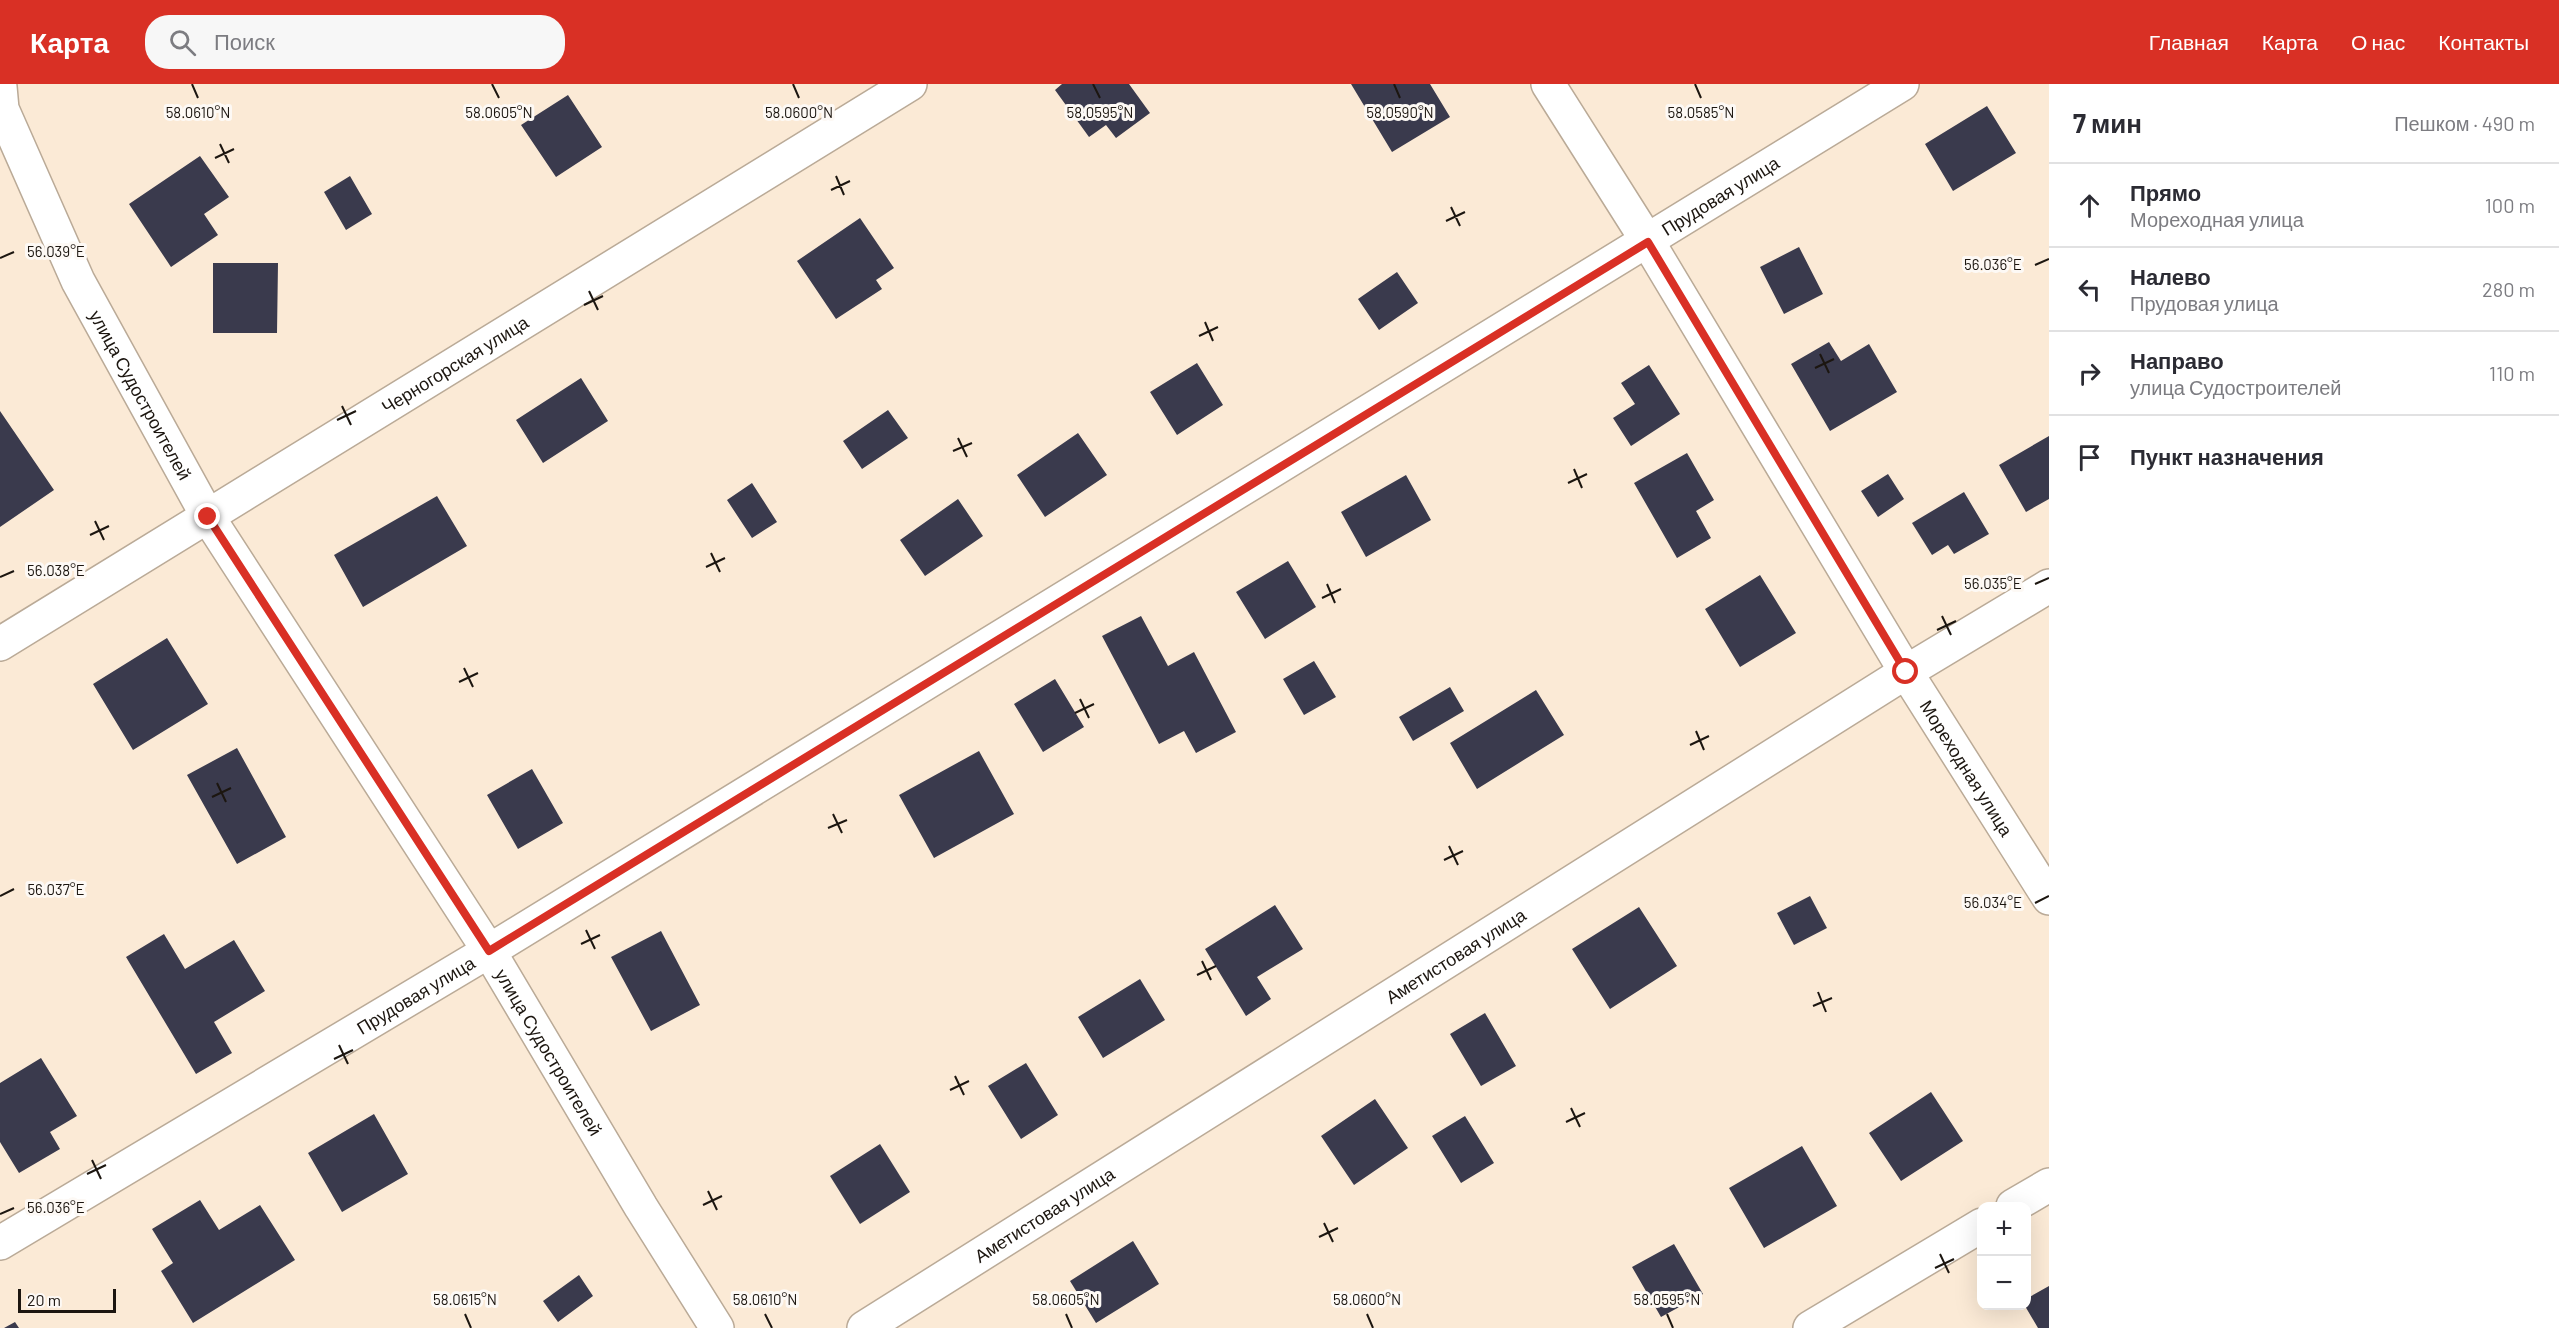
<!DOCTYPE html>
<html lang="ru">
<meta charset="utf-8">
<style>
:root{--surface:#fff;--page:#f7f7f7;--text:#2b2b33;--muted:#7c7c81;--line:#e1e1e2;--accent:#d93025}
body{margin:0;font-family:Barlow,sans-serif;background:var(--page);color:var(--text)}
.controls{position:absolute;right:18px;bottom:18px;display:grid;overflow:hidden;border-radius:12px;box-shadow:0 6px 24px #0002}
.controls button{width:54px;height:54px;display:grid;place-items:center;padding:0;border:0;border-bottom:2px solid var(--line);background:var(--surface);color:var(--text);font:30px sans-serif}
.scale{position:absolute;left:18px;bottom:15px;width:98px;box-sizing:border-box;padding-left:6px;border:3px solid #1c1610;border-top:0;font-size:16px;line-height:21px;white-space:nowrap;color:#1c1610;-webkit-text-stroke:4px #fdf9f5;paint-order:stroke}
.stop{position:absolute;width:18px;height:18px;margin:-14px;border:4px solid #d93025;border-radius:50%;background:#fff}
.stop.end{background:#d93025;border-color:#fff;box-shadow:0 2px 6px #0008}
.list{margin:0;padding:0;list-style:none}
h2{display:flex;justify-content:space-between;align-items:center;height:78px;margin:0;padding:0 24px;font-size:26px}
h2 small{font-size:20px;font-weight:400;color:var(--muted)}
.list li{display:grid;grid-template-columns:39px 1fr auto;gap:18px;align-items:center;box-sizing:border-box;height:84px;padding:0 24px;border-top:2px solid var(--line)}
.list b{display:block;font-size:22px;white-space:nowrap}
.list p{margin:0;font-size:20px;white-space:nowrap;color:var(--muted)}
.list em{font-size:20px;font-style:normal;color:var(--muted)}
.icon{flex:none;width:33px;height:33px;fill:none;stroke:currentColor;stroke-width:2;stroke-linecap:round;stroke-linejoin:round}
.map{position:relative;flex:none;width:2049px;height:1244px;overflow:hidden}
header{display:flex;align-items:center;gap:36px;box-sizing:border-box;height:84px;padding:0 30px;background:var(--accent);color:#fff}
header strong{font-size:28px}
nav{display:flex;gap:33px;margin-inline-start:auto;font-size:21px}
.search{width:420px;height:54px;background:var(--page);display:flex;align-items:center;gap:15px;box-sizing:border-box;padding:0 21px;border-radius:24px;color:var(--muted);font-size:22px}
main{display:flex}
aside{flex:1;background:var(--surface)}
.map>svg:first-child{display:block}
.building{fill:#3a3a4d}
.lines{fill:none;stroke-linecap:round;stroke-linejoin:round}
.minor-casing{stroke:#baaa97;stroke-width:36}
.minor{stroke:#fff;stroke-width:33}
.route{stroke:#d93025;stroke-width:8}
.ticks{fill:none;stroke:#1c1610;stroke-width:2}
.labels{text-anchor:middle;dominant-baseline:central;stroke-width:6;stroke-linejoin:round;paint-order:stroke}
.street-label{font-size:18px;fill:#1c1610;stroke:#fdf9f5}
.ticks-label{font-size:15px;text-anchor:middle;fill:#1c1610;stroke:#fdf9f5;stroke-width:6;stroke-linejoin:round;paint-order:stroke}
</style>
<header>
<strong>Карта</strong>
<div class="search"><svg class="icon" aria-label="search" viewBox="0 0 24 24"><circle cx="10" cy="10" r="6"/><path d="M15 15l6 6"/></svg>Поиск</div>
<nav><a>Главная</a><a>Карта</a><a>О нас</a><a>Контакты</a></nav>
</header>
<main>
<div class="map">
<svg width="2049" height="1244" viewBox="0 0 2049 1244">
<rect width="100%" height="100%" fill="#fbead6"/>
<path class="building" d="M1062 0H1129L1150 29 1116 54 1106 41 1089 53 1055 6Z
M1351 0H1430L1450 33 1392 68Z
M568 11 602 63 556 93 521 41Z
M1987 22 2016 69 1953 107 1925 60Z
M200 72 229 113 204 130 218 151 171 183 129 120Z
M350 92 372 130 346 146 324 108Z
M860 134 894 184 876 196 882 205 836 235 797 177Z
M1799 163 1823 210 1784 230 1760 183Z
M213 179H278L277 249H213Z
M1397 188 1418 219 1379 246 1358 215Z
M1829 258 1841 277 1869 260 1897 308 1830 347 1791 280Z
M1197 279 1223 321 1177 351 1150 308Z
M1649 281 1680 330 1631 362 1613 334 1635 320 1621 299Z
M581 294 608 337 543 379 516 336Z
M888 326 908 354 862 385 843 357Z
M0 327 54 406 0 443Z
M1078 349 1107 391 1045 433 1017 391Z
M2049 352V415L2026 428 1999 381Z
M1687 369 1714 416 1696 427 1711 454 1677 474 1634 399Z
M1888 390 1904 415 1878 433 1861 407Z
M1406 391 1431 436 1366 473 1341 428Z
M752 399 777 438 752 454 727 416Z
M1964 408 1989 450 1954 470 1948 461 1932 471 1912 439Z
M437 412 467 462 363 523 334 471Z
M958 415 983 452 925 492 900 456Z
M1288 477 1316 523 1265 555 1236 508Z
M1760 491 1796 549 1740 583 1705 525Z
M1141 532 1168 582 1194 568 1236 648 1196 669 1184 647 1159 660 1102 552Z
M167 554 208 620 133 666 93 600Z
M1314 577 1336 613 1304 631 1283 595Z
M1055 595 1084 643 1043 668 1014 620Z
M1450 603 1464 627 1413 657 1399 633Z
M1536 606 1564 651 1477 705 1450 659Z
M237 664 286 753 237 780 187 691Z
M979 667 1014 730 934 774 899 711Z
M532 685 563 739 518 765 487 711Z
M1810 812 1827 844 1794 861 1777 829Z
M1275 821 1303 865 1257 893 1271 915 1246 932 1205 865Z
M1639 823 1677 882 1610 925 1572 865Z
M661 847 700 921 651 947 611 873Z
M164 850 185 885 234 856 265 907 214 938 232 969 196 990 126 873Z
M1140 895 1165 936 1103 974 1078 933Z
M1485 929 1516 982 1481 1002 1450 950Z
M41 974 77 1032 50 1048 60 1065 19 1089 0 1058V999Z
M1026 979 1058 1031 1021 1055 988 1002Z
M1931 1008 1963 1057 1901 1097 1869 1049Z
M1375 1015 1408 1064 1354 1101 1321 1052Z
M374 1030 408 1090 342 1128 308 1069Z
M1465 1032 1494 1079 1461 1099 1432 1052Z
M880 1060 910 1108 860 1140 830 1092Z
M1802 1062 1837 1122 1764 1164 1729 1104Z
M200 1116 219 1146 260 1121 295 1176 193 1239 161 1187 173 1179 152 1145Z
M1133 1157 1159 1200 1096 1239 1070 1197Z
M1674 1160 1703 1210 1661 1233 1632 1183Z
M579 1191 593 1212 558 1238 543 1217Z
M2049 1202V1244H2038L2025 1222 2026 1215Z
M15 1238 19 1244H4Z"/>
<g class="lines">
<g class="minor-casing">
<g id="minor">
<path id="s1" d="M1548 0 1648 158 1906 588 2049 814"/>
<path id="s2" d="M0 3 2 25 78 197 208 433 489 867 641 1123 717 1244"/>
<path id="s3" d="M0 560 910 0"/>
<path d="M2013 1122 2049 1101"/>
<path id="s4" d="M0 1159 489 867 1902 0"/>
<path id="s5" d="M864 1244 1906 588 2049 502"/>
<path d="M1810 1244 1982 1141"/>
</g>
</g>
<use href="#minor" class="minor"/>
</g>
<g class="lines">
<path class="route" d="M208 433 489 867 1648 158 1906 588"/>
</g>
<path class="ticks" d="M192 0 198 14M492 0 499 14M793 0 799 14M1093 0 1100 14M1394 0 1400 14M1695 0 1701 14M220 60 229 79M215 74 234 65M836 92 844 111M831 106 850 97M1451 123 1460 142M1446 137 1465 128M0 174 14 168M2035 181 2049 175M589 207 598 226M584 221 603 212M1205 238 1213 257M1199 252 1218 243M1820 270 1829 289M1815 284 1834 275M342 322 351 341M337 336 356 327M958 354 967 373M953 367 972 359M1574 385 1582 404M1568 399 1587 390M95 437 104 456M90 451 109 442M711 469 720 488M706 483 725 474M0 493 14 487M1327 500 1335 519M2035 500 2049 494M1322 514 1341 505M1942 532 1951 551M1937 546 1956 537M464 584 473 603M459 598 478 589M1080 615 1089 634M1075 629 1094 620M1696 647 1704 666M1690 661 1709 652M217 699 226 718M212 713 231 704M833 730 842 749M828 744 847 736M1449 762 1458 781M1444 776 1463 767M0 812 14 805M2035 819 2049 812M586 846 595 865M581 860 600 851M1202 877 1211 896M1197 891 1216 882M1818 908 1826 928M1813 922 1832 914M339 961 348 980M334 975 353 966M955 992 964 1011M950 1006 969 997M1571 1024 1580 1043M1566 1038 1585 1029M92 1076 101 1095M87 1090 106 1081M708 1107 717 1126M703 1121 722 1112M0 1130 14 1124M1324 1139 1333 1158M1319 1153 1338 1144M1940 1170 1949 1189M1935 1184 1954 1175M465 1230 471 1244M765 1230 772 1244M1066 1230 1072 1244M1367 1230 1373 1244M1667 1230 1673 1244"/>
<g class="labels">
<g class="street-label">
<text stroke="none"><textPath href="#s4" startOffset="2014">Прудовая улица</textPath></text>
<text stroke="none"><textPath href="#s3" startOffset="534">Черногорская улица</textPath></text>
<text stroke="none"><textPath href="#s2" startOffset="340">улица Судостроителей</textPath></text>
<text stroke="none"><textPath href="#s1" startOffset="802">Мореходная улица</textPath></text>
<text stroke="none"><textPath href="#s5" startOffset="699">Аметистовая улица</textPath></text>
<text stroke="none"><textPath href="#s4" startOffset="484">Прудовая улица</textPath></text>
<text stroke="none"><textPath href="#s2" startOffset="1114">улица Судостроителей</textPath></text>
<text stroke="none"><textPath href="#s5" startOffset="213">Аметистовая улица</textPath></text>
</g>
</g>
<g class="ticks-label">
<text x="198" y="34">58.0610°N</text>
<text x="499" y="34">58.0605°N</text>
<text x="799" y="34">58.0600°N</text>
<text x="1100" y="34">58.0595°N</text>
<text x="1400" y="34">58.0590°N</text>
<text x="1701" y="34">58.0585°N</text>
<text x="56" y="173">56.039°E</text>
<text x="1993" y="186">56.036°E</text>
<text x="56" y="492">56.038°E</text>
<text x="1993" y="505">56.035°E</text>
<text x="56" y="811">56.037°E</text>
<text x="1993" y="824">56.034°E</text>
<text x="56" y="1129">56.036°E</text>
<text x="465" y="1221">58.0615°N</text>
<text x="765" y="1221">58.0610°N</text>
<text x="1066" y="1221">58.0605°N</text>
<text x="1367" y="1221">58.0600°N</text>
<text x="1667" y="1221">58.0595°N</text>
</g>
</svg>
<div class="controls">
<button>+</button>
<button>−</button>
</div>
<div class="scale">20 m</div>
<div class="stop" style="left:1906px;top:588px"></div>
<div class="stop end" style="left:208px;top:433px"></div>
</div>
<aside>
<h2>7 мин<small>Пешком · 490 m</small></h2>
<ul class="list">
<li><svg class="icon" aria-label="ahead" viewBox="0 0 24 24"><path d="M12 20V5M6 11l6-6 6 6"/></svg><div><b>Прямо</b><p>Мореходная улица</p></div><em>100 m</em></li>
<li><svg class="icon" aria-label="left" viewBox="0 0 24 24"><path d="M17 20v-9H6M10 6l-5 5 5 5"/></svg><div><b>Налево</b><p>Прудовая улица</p></div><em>280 m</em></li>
<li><svg class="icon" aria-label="right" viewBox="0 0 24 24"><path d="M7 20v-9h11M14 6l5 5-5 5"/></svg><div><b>Направо</b><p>улица Судостроителей</p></div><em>110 m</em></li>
<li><svg class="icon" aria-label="arrive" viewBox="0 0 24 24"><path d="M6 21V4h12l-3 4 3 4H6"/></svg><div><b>Пункт назначения</b></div></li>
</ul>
</aside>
</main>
